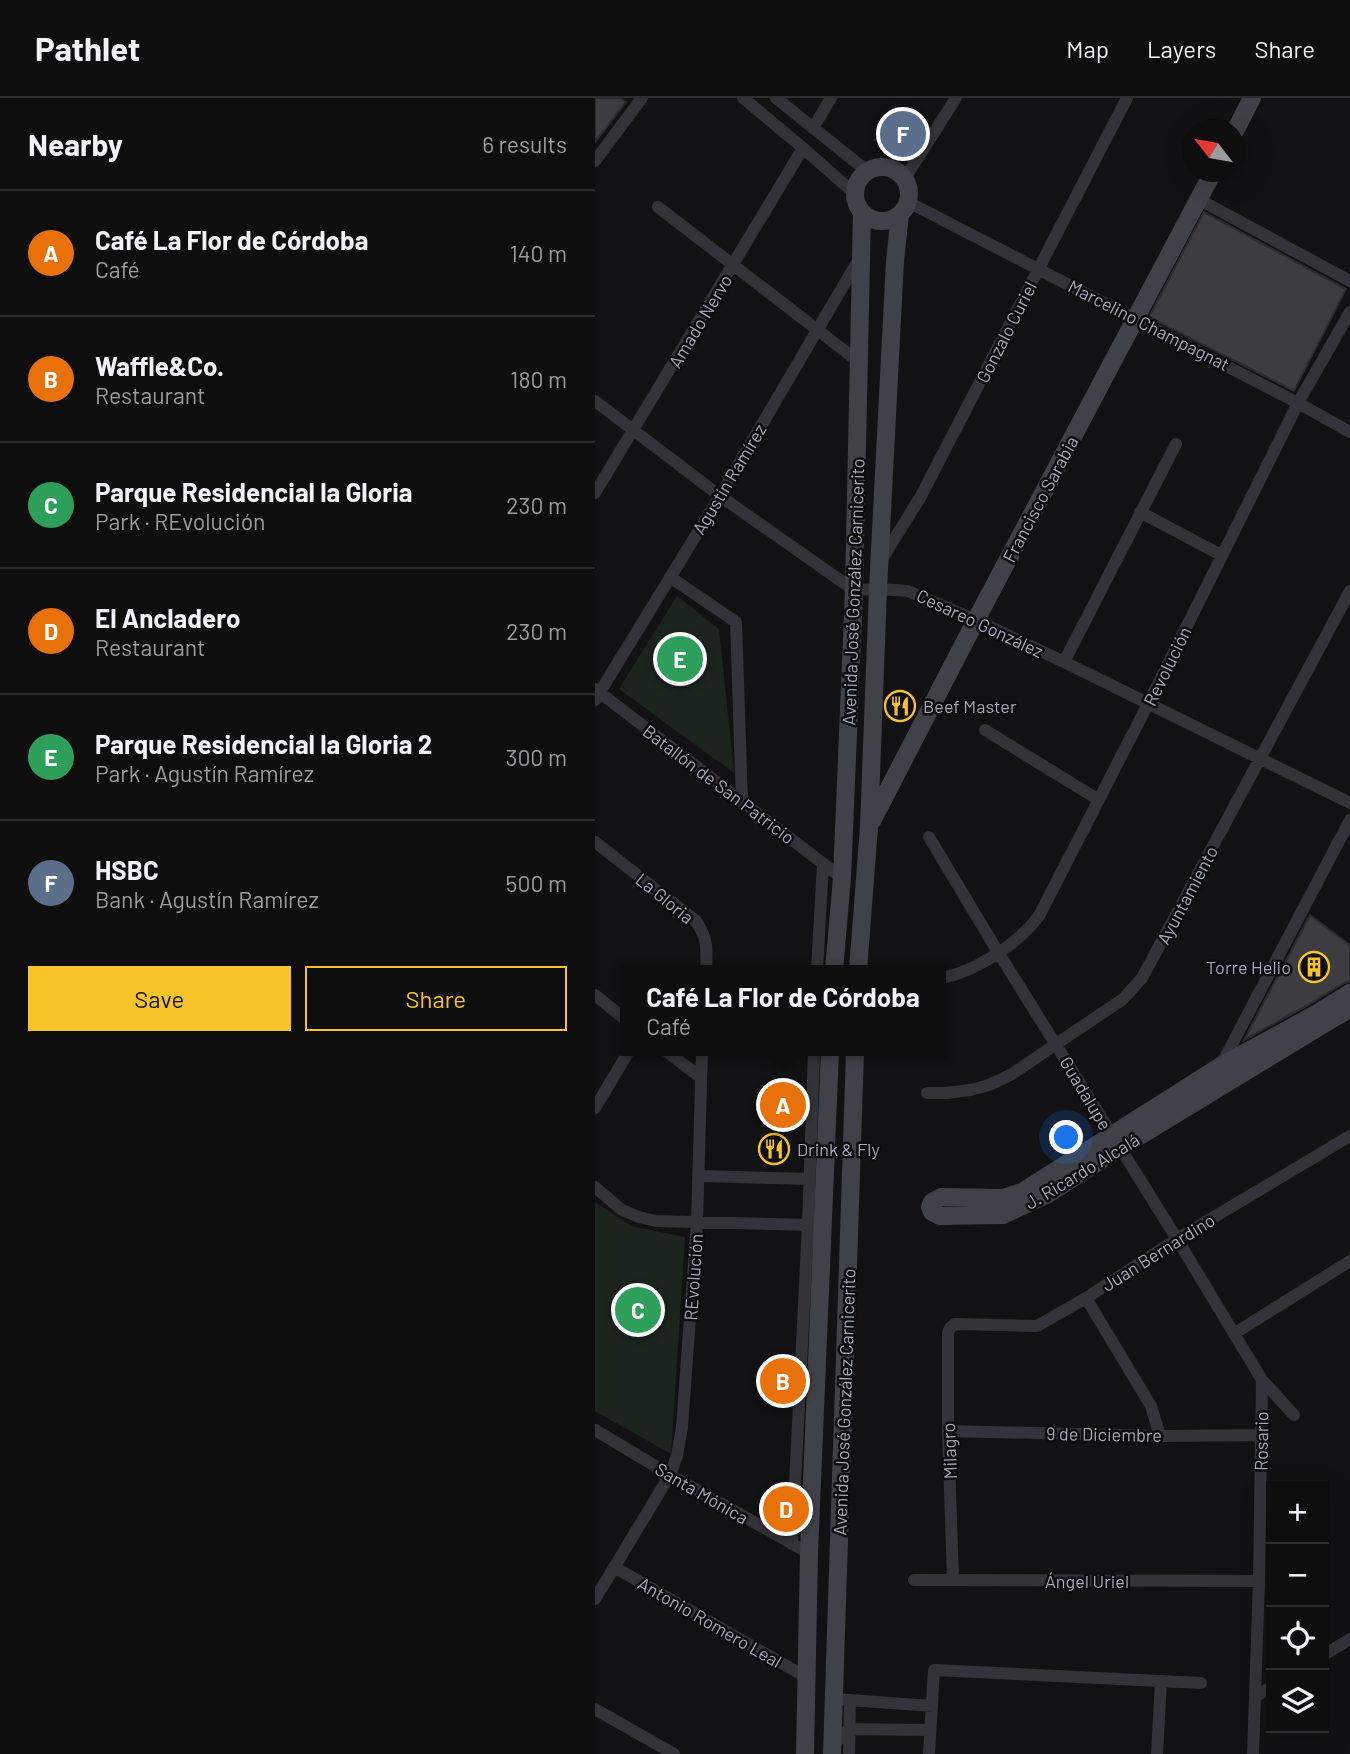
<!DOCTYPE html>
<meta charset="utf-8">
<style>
:root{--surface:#0e0e0f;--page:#1c1c1d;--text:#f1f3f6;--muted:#9b9c9e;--line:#2e2e2f;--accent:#f6c428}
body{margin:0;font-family:Barlow,sans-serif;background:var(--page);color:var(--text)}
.controls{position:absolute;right:21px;bottom:21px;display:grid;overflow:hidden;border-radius:0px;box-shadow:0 7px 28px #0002}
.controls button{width:63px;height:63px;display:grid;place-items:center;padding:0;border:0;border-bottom:2px solid var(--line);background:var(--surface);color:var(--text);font:35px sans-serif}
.compass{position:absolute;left:587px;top:21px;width:63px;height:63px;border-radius:50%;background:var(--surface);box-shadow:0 7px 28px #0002;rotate:301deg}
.you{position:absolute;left:472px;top:1040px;width:24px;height:24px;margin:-18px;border:5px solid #fff;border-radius:50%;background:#1a73e8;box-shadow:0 0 0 10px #1a73e833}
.badge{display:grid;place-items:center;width:46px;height:46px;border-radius:50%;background:var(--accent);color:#fff;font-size:23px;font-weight:700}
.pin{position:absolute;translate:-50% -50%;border:4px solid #fff;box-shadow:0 2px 7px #0006}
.popup{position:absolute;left:25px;top:867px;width:326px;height:91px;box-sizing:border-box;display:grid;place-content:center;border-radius:0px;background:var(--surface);filter:drop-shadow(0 2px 5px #0005);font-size:23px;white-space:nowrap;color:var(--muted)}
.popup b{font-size:26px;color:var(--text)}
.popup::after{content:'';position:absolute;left:50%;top:100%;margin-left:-14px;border:14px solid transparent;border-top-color:var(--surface)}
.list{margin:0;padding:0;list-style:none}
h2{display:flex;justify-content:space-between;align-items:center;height:91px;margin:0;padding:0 28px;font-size:30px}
h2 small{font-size:23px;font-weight:400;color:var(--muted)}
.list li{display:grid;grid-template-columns:46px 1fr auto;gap:21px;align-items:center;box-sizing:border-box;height:126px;padding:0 28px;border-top:2px solid var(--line)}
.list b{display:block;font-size:26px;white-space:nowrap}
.list p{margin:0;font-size:23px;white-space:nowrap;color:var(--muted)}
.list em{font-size:23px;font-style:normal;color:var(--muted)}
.actions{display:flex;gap:14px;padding:21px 28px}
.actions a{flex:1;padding:16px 0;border:2px solid var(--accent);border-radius:0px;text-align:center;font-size:24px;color:var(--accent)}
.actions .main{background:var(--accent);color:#111}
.icon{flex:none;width:38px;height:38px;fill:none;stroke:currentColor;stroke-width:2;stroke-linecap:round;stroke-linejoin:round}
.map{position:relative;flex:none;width:755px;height:1656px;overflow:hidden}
header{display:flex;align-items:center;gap:42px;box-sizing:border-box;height:98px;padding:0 35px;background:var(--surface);border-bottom:2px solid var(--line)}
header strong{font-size:33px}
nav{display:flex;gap:38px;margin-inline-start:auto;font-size:24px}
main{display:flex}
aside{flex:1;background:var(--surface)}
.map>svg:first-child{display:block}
.green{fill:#1c241e}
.building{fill:#3c3c41;stroke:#2c2c30;stroke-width:2}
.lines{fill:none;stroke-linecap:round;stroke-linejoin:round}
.street{stroke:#333339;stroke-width:12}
.secondary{stroke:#414249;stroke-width:18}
.labels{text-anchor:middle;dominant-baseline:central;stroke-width:5;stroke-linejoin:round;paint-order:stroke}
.street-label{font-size:18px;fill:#a3a7b5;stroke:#0d0d0f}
.poi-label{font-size:18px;fill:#a3a7b5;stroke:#0d0d0f;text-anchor:start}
</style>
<header>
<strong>Pathlet</strong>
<nav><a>Map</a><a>Layers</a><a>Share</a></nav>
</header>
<main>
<aside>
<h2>Nearby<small>6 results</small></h2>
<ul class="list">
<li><span class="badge" style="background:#e8710a">A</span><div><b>Café La Flor de Córdoba</b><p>Café</p></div><em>140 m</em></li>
<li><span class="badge" style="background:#e8710a">B</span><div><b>Waffle&amp;Co.</b><p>Restaurant</p></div><em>180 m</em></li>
<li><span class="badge" style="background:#2e9e5b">C</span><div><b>Parque Residencial la Gloria</b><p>Park · REvolución</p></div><em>230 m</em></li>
<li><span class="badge" style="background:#e8710a">D</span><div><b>El Ancladero</b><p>Restaurant</p></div><em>230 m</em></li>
<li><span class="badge" style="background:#2e9e5b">E</span><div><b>Parque Residencial la Gloria 2</b><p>Park · Agustín Ramírez</p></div><em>300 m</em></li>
<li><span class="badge" style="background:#5c6f8a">F</span><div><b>HSBC</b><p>Bank · Agustín Ramírez</p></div><em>500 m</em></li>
</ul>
<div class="actions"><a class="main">Save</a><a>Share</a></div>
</aside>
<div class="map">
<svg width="755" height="1656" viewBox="0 0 755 1656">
<rect width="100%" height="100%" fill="#121214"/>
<path class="green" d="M82 498 124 531 139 675 24 591Z
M0 1104 36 1128 90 1139 76 1356 0 1313Z"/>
<path class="building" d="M0 0H25L31 4 0 44Z
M300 9 332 29 315 56 280 42Z
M609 114 751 191 699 293 554 219Z
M715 817 755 847V884L749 885 715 906 649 942Z"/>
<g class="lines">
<path class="street" d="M148 0 208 50 260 96
M181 0 272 73
M218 30 236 0
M0 63 47 0
M310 80 361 0
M603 101 755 183
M313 104 703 305 755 334
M63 109 264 264
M0 303 125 398 259 492 283 491 313 493 381 522 469 564 755 705
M0 395 208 50
M545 414 626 457
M287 461 326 398 532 0
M75 479 141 524 147 704
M469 564 581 346
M0 591 247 780
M0 602 125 398 264 161
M390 632 504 702
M334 739 403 854 582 1141 667 1282 699 1317
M0 744 101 823C113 841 112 851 111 872
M222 872 228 766
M346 880C380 874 423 846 444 818L553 606 703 305 755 214
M0 897 31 922
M71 953 105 979
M625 969 755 722
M332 995H352L375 992 394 987 417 976 528 901 547 880 755 493
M0 1010 34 953
M104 1078 213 1081
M0 1089 27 1112 44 1119 61 1123 213 1127 218 1131
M491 1200 556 1308 565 1338
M640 1235 755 1163
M0 1332 75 1377 214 1455
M353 1333 565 1338 666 1337
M197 1446 213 1127 219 953
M19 1469 211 1579
M319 1482 664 1483
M358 1482 353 1333V1235L355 1230 360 1226 442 1228 491 1200 582 1141 755 1038
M0 1501 75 1377 82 1358 87 1329 102 1124 107 953
M729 1557 755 1541
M660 1599 676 1589
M240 1601 337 1608
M0 1611 79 1656
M238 1647 254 1631 335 1632
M254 1656 255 1602
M334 1656 339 1572 606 1585
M562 1656 566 1583
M658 1656 664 1483 667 1282"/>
<path class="secondary" d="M640 33 657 0
M260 96a27 27 0 1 1 54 0a27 27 0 1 1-54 0Z
M277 723 381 522 618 74
M239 872 247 780 259 492 267 114
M263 872 274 729 283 491 300 163 305 117
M755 895 721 916 624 969 427 1094 408 1100 346 1099 337 1104 335 1109 337 1114 345 1118 408 1117 453 1096 525 1050 737 921 755 911
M210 1656 214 1455 235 953
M237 1656 260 953"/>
</g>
<defs>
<g id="restaurant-ring" transform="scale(1.575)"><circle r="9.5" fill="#0d0d0f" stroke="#f6c428" stroke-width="1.5"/><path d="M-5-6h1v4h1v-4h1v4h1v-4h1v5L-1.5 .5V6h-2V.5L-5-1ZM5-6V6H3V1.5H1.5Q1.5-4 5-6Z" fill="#f6c428"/></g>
<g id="building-ring" transform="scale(1.575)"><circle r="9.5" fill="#0d0d0f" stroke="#f6c428" stroke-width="1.5"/><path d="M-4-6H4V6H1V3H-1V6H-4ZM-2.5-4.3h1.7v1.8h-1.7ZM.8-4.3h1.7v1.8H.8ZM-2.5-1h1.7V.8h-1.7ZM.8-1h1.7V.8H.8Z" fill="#f6c428"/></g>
</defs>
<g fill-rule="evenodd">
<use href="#restaurant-ring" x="305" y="608"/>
<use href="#building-ring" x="719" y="869"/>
<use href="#restaurant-ring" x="179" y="1051"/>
</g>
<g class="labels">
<g class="street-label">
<text transform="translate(105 223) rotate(-59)">Amado Nervo</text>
<text transform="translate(554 227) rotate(27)">Marcelino Champagnat</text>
<text transform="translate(411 234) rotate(-63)">Gonzalo Curiel</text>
<text transform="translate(134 381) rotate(-59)">Agustín Ramírez</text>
<text transform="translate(445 401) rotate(-62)">Francisco Sarabia</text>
<text transform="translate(258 494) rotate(-88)">Avenida José González Carnicerito</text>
<text transform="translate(385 525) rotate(25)">Cesareo González</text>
<text transform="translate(572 568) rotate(-64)">Revolución</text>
<text transform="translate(124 686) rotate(37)">Batallón de San Patricio</text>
<text transform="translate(592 797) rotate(-62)">Ayuntamiento</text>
<text transform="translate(70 800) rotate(39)">La Gloria</text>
<text transform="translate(491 995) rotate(59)">Guadalupe</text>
<text transform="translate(487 1073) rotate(-31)">J. Ricardo Alcalá</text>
<text transform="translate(563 1154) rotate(-32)">Juan Bernardino</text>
<text transform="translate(98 1179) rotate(-86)">REvolución</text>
<text transform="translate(249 1304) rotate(-88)">Avenida José González Carnicerito</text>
<text transform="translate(509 1336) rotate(1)">9 de Diciembre</text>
<text transform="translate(666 1343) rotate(-89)">Rosario</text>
<text transform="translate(354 1353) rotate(-92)">Milagro</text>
<text transform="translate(107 1395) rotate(30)">Santa Mónica</text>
<text x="492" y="1483">Ángel Uriel</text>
<text transform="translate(115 1524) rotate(30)">Antonio Romero Leal</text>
</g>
<g class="poi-label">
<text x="328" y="608">Beef Master</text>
<text x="696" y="869" text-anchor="end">Torre Helio</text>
<text x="202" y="1051">Drink &amp; Fly</text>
</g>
</g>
</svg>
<div class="controls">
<button>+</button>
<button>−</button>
<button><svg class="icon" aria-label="locate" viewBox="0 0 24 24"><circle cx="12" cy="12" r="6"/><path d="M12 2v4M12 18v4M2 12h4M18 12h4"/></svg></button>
<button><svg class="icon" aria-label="layers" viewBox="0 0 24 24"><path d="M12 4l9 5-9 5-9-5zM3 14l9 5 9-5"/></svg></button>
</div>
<svg class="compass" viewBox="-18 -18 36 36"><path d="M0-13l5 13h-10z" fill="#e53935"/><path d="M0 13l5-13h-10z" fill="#9b9c9e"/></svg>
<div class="you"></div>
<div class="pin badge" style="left:188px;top:1007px;background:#e8710a">A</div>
<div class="popup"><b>Café La Flor de Córdoba</b>Café</div>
<div class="pin badge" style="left:188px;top:1283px;background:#e8710a">B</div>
<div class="pin badge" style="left:43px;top:1212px;background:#2e9e5b">C</div>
<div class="pin badge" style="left:191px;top:1411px;background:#e8710a">D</div>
<div class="pin badge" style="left:85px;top:561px;background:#2e9e5b">E</div>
<div class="pin badge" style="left:308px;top:36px;background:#5c6f8a">F</div>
</div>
</main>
